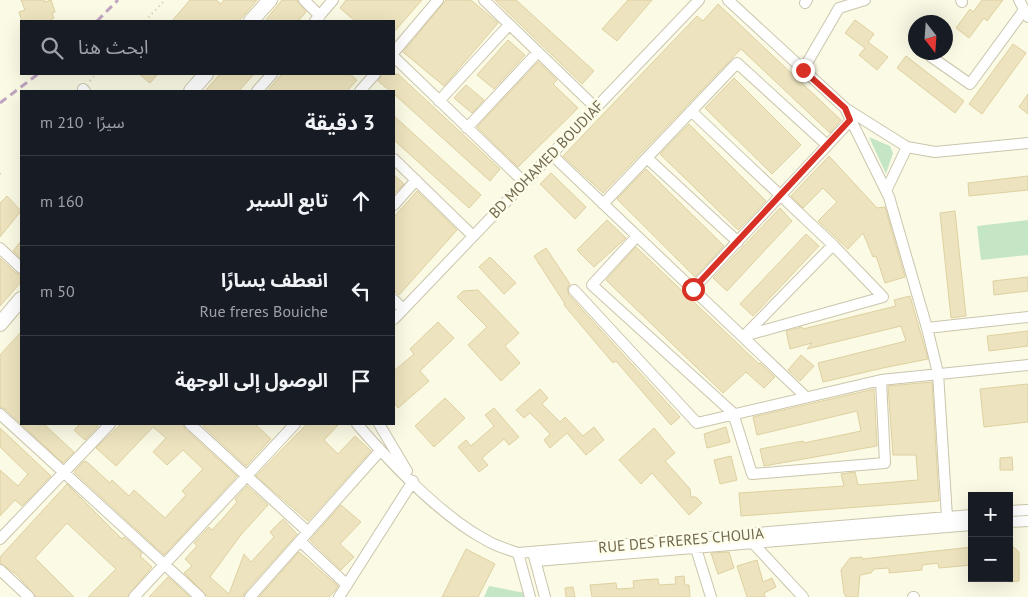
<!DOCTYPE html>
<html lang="ar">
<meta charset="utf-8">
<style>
:root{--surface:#171b24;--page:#242831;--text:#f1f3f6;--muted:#9ea1a6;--line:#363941}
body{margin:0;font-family:"PT Sans","Noto Sans Arabic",sans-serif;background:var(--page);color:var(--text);direction:rtl}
.controls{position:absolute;right:15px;bottom:15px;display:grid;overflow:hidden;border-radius:0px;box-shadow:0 5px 20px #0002}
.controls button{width:45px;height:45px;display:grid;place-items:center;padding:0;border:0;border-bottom:1px solid var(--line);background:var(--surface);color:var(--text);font:25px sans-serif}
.compass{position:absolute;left:908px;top:15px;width:45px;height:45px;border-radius:50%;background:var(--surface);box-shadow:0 5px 20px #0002;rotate:163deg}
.stop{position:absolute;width:15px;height:15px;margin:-11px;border:4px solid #d93025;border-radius:50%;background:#fff}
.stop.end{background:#d93025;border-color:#fff;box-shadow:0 1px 5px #0008}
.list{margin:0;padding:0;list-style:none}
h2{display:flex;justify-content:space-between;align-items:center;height:65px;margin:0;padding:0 20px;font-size:21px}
h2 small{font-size:16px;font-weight:400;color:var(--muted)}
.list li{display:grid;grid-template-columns:32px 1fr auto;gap:15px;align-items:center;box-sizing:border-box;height:90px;padding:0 20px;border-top:1px solid var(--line)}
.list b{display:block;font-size:19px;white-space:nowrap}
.list p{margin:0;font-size:16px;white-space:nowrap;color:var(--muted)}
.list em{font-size:16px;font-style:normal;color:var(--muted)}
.icon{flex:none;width:28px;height:28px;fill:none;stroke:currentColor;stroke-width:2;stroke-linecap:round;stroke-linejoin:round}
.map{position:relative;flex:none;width:1028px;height:597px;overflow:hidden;direction:ltr}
.search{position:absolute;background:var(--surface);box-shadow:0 5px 20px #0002;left:20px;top:20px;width:375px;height:55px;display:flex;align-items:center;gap:12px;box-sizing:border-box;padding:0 18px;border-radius:0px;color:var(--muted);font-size:19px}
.panel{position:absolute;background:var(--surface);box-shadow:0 5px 20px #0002;left:20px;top:90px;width:375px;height:335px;border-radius:0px;direction:rtl}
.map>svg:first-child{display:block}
.green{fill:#c5e6c4}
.building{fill:#ede3be;stroke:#dfd0a0}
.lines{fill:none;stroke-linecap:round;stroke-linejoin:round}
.street-casing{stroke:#cbc5ac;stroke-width:12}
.secondary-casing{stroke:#cdc7aa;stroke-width:16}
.path{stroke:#d2c7a2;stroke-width:2;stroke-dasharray:1 4;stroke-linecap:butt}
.street{stroke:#fff;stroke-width:10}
.secondary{stroke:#fff;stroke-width:14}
.rail{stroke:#c0a4c2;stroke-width:3;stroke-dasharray:8 5;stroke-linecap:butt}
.route{stroke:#d93025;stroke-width:6}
.labels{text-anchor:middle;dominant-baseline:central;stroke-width:5;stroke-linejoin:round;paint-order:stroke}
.street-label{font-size:15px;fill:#71674c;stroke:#fdfdea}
</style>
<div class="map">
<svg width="1028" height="597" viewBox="0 0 1028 597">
<rect width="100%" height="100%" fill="#fafae5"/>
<path class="green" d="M869 137 890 146 893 153 886 174Z
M1028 220V255L981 260 977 226Z
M489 586 525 593 526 597H484Z"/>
<path class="building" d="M21 0H44L45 2 51 0 55 12 52 13 54 18 48 21H22L19 12 25 10Z
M190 0H216L221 4 224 0H257L239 21H172Z
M282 0H297L306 12 298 21H265Z
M346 0H422L394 32V21H355L340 8Z
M446 0H471L498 23 444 86 403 52Z
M495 0H516L594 71 582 84Z
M628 0H652L617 41 602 29Z
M982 0H1003L987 21 984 18 969 38 956 28 970 9 973 12Z
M718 4 841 120 830 133 741 49 603 193 563 156 697 16 703 21Z
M855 20 874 34 868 42 888 57 877 70 859 55 865 48 845 33Z
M508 40 525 55 494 89 477 75Z
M1013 44 1026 53 982 114 969 104Z
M906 56 964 101 955 113 897 68Z
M538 62 557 80 553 84 578 108 518 167 477 127Z
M139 74H158L150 83Z
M220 74H254L239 91H205Z
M282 74H350L357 80 347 91H267Z
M382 74H398L500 169 490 181 394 94V91H390L378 81Z
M734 78 801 145 772 174 705 108Z
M466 85 484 100 472 113 454 98Z
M1028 94V114L1019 107Z
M394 116 481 195 469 208 394 140Z
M689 124 766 201 738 230 660 154Z
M829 156 877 208 885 207 905 277 885 283 876 256 873 257 863 233 848 249 818 221 837 202 823 188 803 208 791 196Z
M646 169 724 246 695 277 617 199Z
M551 173 586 207 575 219 540 184Z
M394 175 404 184 394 194Z
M1028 176V190L969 196 968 183Z
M417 191 457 230 399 295 394 291V217Z
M7 196 21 211 0 237V203Z
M780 208 792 221 727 291 713 278Z
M955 211 966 316 951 318 940 213Z
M607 220 626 238 594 267 577 250Z
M806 234 819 246 753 316 740 304Z
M21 241V259L13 251Z
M636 247 759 364 760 363 775 377 764 388 746 372 723 393 606 280Z
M546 248 570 284 567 289 569 295 680 417 671 425 616 361 613 363 564 305 565 304 534 256Z
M490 257 516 283 504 294 479 267Z
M0 258 16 273 21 275V282L0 306Z
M1028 277V291L994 295 993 281Z
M478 290 519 333 505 346 520 363 501 381 468 345 487 327 457 297 463 291Z
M910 296 928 359 883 368 823 382 818 363 906 341 901 326 807 349 812 343 790 349 786 331 802 327 803 329 896 306 894 300Z
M438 322 454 338 420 371 429 381 398 408 394 402V371L414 354 410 349Z
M1028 331V346L989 351 987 336Z
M21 332V424H44L62 441 74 452 63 463 5 409 0 407V355Z
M801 355 814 366 800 381 788 370Z
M932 382 939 501 741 516 739 493 844 486 841 474 855 472 858 485 918 480 916 455H893L888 386Z
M1028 384V422L984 427 980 389Z
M540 389 548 398 542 404 560 422 565 417 583 436 594 427 604 440 586 455 567 433 550 448 544 440 550 434 538 421 530 413 524 418 516 410Z
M874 389 877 446 764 466 760 449 803 441 804 443 861 431 857 411 757 435 753 417Z
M445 398 465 418 434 447 415 426Z
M494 408 519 437 509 445 504 439 482 458 488 465 479 472 458 447 466 440 471 446 494 426 485 415Z
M80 424H96L98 426 85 440 74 430Z
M121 424H183L185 429 237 476 164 555 74 472 84 461 87 462 110 483 112 480 129 496 134 490 165 518 186 495 182 491 203 469 183 450 167 465 153 452 166 438 153 427 116 466 96 448Z
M205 424H255L271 439 246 466 203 426Z
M307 424H339L324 440 338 454 355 436 371 451 308 521 256 476Z
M726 427 730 442 707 448 704 434Z
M0 428 51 476 22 506 15 500 0 516V470L18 486 28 474 0 447Z
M654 428 675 453 665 461 690 489 691 497H696L702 503 689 515 652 473 641 484 619 460Z
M731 456 737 480 720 484 714 460Z
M1012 457 1013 470H1000V458Z
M67 484 122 539 124 537 142 553 140 556 152 567 127 597H88L116 569 67 523 35 558 74 597H36L17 575 0 563V557Z
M247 486 268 505 240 536 210 577 229 594 244 554 251 562 274 537 270 532 283 519 297 534 245 592 243 597H208L184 573 192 566 185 559 197 546 194 543 209 527 212 530 225 516 237 502 235 499Z
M341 505 361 522 340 544 354 557 341 570 310 540Z
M1009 543 1019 552V581L1009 582Z
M972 547V565L939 568 938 563 922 565V570L889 573V568L874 569 871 573 860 575 858 597H846L844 593 841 570 850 558 862 557V559Z
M466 549 495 564 478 597H442Z
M299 552 338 586 334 592 329 597H259Z
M729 552 734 568 718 574 711 553Z
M757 560 763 582 772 578 776 587 764 593 765 597H747L737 566Z
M684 576 685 585H689L690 597H592L590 585 616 583 617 589 634 588 633 581 641 580 658 579 659 585 676 584 675 577Z
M168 577 190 597H149Z
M573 587 575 597H566L565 588Z"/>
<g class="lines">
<g class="street-casing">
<path id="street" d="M304 0 320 16
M484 0 596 108
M728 0 845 108 907 147 935 152 1028 143
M961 0 962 2
M1019 0 1028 17
M805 3 807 0
M315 21 333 0
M394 52 438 0
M930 56 970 84 1024 10
M394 57 524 182
M803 70 839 8 865 0
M83 89 85 91
M257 91 272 74
M360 91 375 74
M439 101 509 25
M845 108 889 197 927 328 938 373 947 517
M691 111 833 245 883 297 744 336
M467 128 538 52
M551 154 806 397
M647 158 738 242
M394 159 473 236
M886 191 907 147
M603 204 737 63 827 145
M394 205 416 180
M637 236 592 285 733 413 752 474 885 463 881 380
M0 248 21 268
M693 289 851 120
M574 290 697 423 881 380 1028 365
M394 300 403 309
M394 319 699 0
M927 328 1028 317
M745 335 833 245
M0 414 200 597
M190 424 308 532
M357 424C389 461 442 517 486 540 495 546 507 549 518 553L972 515
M379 424 407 471
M1009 511 1028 510
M1009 522 1028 521
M0 539 110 424
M300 541 347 585
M751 541 803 597
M694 542 711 597
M518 553 530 597
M534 556 545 597
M536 561 972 525
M0 570 29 597
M134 597 295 424
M250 597 380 451
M339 597 413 481
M913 597H914"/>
</g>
<g class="secondary-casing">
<path id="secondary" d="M251 21 270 0
M191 91 206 74
M0 324 21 299"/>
</g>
<path class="path" d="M145 21 165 0
M90 81 96 74
M0 174 2 171"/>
<use href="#street" class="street"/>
<use href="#secondary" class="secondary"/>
<path class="rail" d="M97 21 118 0
M0 103 38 74"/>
</g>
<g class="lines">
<path class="route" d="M693 289 850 120 845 108 803 70"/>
</g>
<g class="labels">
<g class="street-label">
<text transform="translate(546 159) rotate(-46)">BD MOHAMED BOUDIAF</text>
<text transform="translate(681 540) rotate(-5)">RUE DES FRERES CHOUIA</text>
</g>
</g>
</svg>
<div class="controls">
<button>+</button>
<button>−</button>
</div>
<svg class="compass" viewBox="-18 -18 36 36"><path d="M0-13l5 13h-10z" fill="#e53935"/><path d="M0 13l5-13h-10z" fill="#9ea1a6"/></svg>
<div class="stop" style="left:693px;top:289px"></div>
<div class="stop end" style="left:803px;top:70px"></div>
<div class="search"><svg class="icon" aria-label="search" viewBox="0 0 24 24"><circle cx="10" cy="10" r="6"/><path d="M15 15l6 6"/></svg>ابحث هنا</div>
<section class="panel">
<h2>3 دقيقة<small>سيرًا · 210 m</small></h2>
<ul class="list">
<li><svg class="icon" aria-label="ahead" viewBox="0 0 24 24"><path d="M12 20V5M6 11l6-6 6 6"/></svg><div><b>تابع السير</b></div><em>160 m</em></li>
<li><svg class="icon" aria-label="left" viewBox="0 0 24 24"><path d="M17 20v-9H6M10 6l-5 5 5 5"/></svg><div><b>انعطف يسارًا</b><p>Rue freres Bouiche</p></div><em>50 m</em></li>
<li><svg class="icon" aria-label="arrive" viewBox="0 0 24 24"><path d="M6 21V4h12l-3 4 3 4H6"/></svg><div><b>الوصول إلى الوجهة</b></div></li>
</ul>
</section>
</div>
